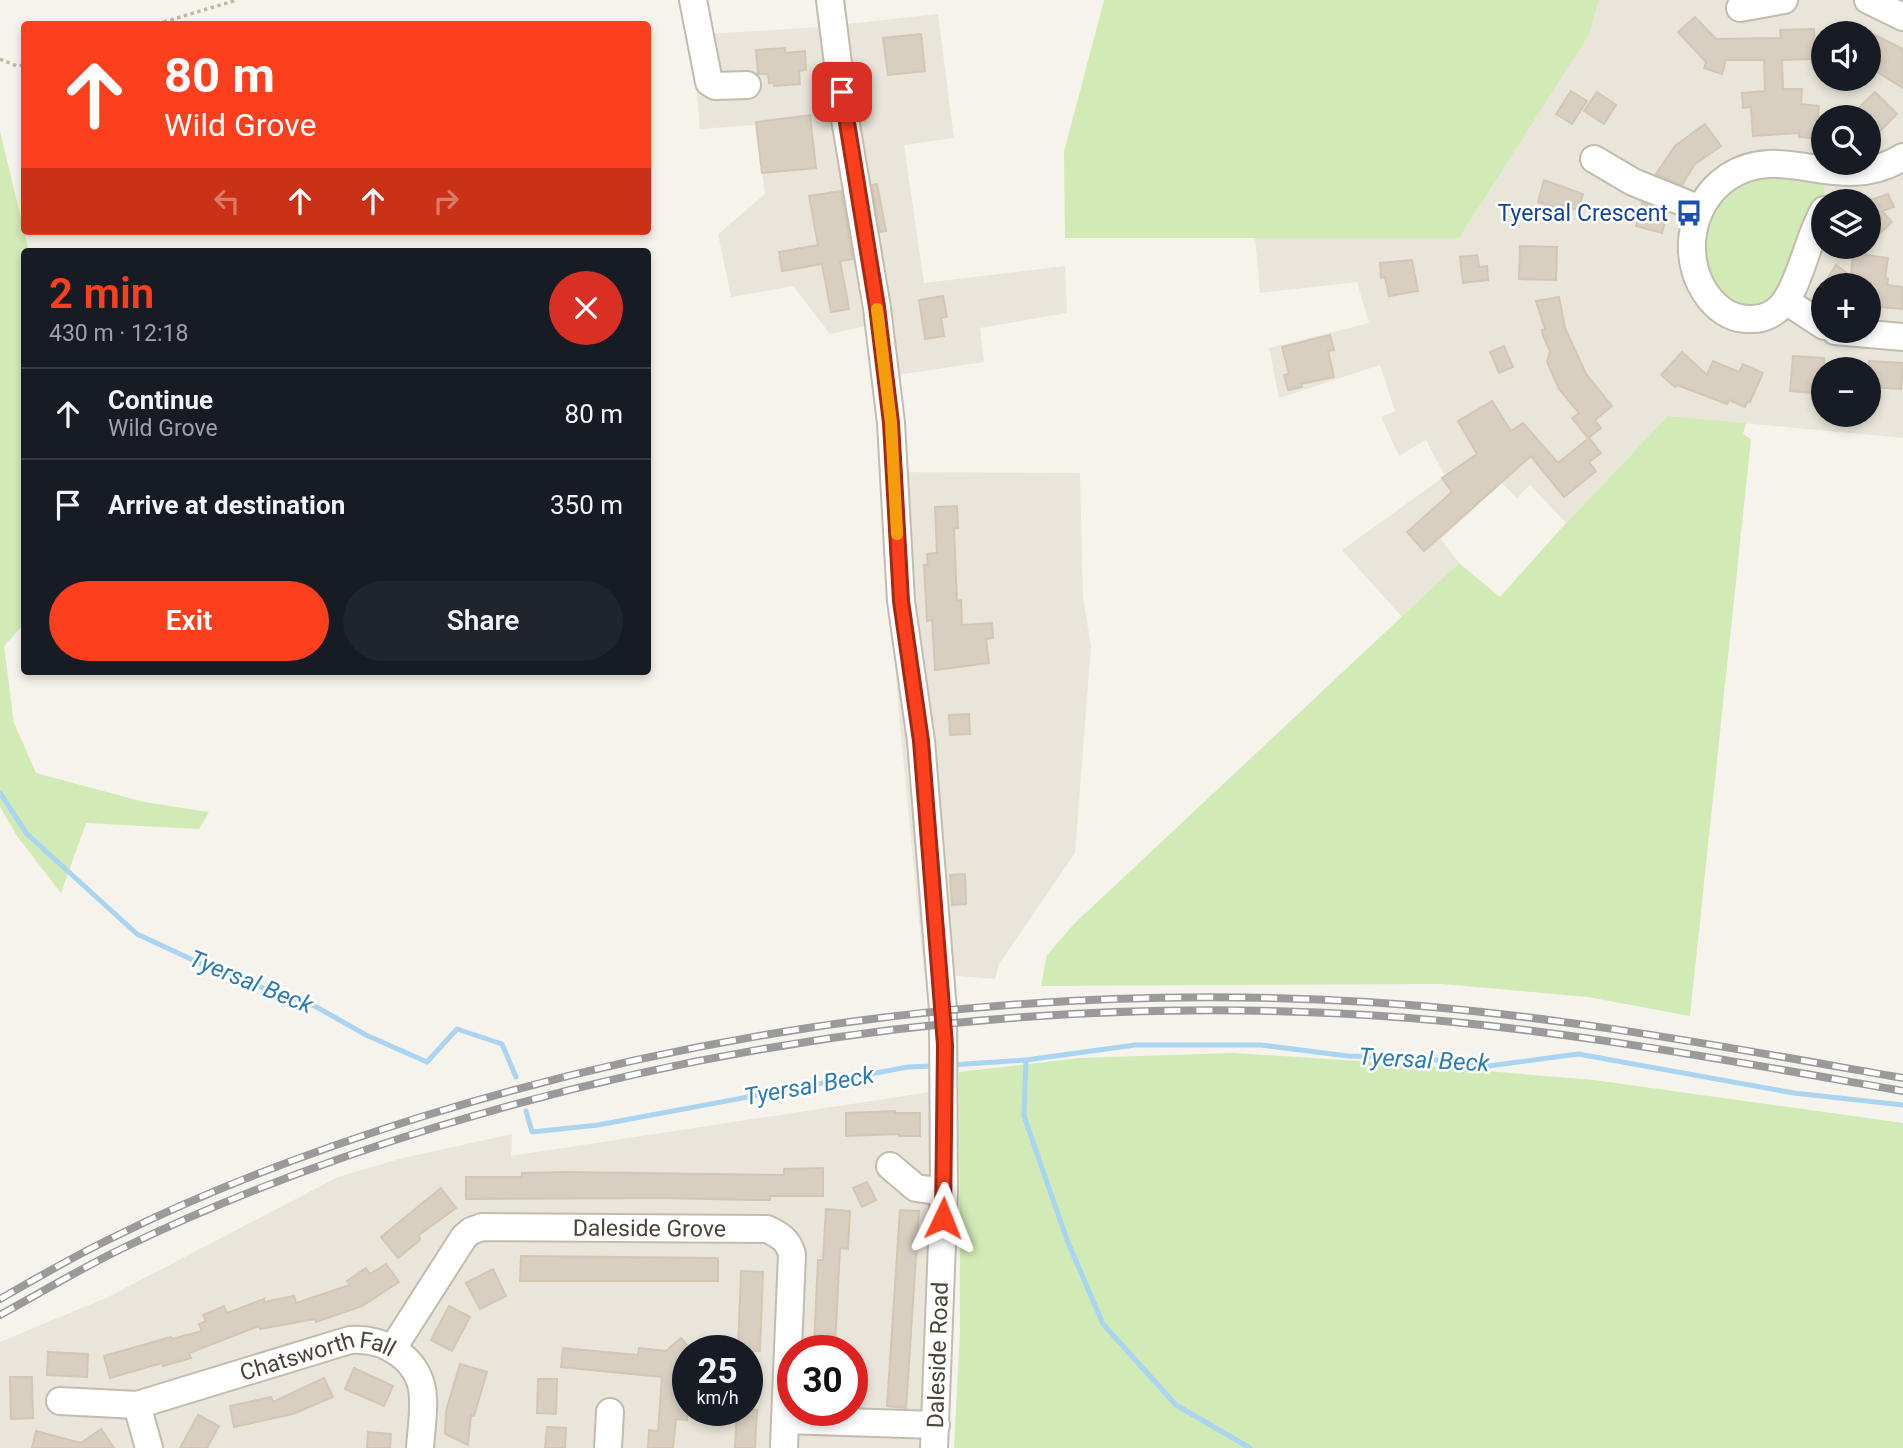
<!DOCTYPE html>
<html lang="en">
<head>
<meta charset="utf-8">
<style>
  :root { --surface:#171b24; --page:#20242c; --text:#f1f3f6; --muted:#9ea1a6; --line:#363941; --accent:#fc3f1d }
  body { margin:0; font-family:Roboto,sans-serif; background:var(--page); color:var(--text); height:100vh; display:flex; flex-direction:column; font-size:26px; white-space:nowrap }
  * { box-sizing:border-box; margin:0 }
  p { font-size:23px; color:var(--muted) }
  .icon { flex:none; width:38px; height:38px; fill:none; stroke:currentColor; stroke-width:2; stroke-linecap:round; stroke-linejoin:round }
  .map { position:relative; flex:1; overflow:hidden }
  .panel { position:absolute; left:21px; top:248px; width:630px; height:427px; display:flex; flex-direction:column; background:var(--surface); border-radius:7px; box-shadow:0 4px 10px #0003 }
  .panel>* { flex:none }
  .guide { position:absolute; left:21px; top:21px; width:630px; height:214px; border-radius:7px; box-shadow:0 4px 10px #0003; background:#fc3f1d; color:#fff; overflow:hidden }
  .buttons { position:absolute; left:1811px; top:21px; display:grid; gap:14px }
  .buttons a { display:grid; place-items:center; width:70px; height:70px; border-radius:50%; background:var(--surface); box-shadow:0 4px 10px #0003; font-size:35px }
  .speed { position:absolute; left:672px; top:1335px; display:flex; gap:14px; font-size:35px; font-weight:700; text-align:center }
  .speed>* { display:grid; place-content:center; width:91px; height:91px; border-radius:50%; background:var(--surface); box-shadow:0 4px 10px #0003; line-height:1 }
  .speed small { font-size:18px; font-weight:400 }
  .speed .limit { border:10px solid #d22; background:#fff; color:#111 }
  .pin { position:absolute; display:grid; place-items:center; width:60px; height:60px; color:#fff; margin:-30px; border-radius:14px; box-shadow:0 4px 10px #0006 }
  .me { position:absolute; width:77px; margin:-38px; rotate:2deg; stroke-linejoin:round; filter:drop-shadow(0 0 5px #0008) }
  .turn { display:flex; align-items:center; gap:24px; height:147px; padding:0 28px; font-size:32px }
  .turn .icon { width:91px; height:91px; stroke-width:2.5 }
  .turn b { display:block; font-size:49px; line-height:60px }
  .lanes { display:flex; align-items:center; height:66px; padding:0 28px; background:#0003; justify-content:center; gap:35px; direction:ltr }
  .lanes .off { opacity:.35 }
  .round { display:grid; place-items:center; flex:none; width:74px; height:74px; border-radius:37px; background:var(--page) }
  .overview { display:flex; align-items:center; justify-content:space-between; height:119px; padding:0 28px }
  h1 { font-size:42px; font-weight:600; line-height:52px; color:var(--accent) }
  .button { display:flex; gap:14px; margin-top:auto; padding:14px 28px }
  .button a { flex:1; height:80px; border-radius:42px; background:var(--accent); color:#fff; font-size:28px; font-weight:600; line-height:80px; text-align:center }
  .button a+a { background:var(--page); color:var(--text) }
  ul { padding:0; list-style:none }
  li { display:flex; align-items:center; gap:21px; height:91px; padding:0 28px; border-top:2px solid var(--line) }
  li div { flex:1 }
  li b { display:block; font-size:26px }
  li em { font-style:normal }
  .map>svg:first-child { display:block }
</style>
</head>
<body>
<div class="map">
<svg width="1903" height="1448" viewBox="0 0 1903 1448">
  <rect width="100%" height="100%" fill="#f6f3ec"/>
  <g fill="#eae5da" fill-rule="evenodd">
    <path d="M 1599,0 L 1903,0 L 1903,438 L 1668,416 L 1566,523 L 1530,485 L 1517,498 L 1502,483 L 1441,539 L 1459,563 L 1402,617 L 1342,550 L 1445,476 L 1426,440 L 1399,456 L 1381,417 L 1395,411 L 1380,365 L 1279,398 L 1269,348 L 1369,323 L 1357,282 L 1260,293 L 1255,237 L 1459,238 L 1589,35 ZM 1824,33 L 1869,33 L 1869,79 L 1824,79 ZM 1824,117 L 1869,117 L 1869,163 L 1824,163 ZM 1824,201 L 1869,201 L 1869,247 L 1824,247 ZM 1824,285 L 1869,285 L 1869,331 L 1824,331 ZM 1824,369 L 1869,369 L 1869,415 L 1824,415 Z"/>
    <polygon points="938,14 954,138 904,145 924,283 1065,266 1067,313 980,328 984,362 871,379 865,326 830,334 793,286 731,297 718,234 765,194 755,125 700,129 692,35 820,27"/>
    <polygon points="882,472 1080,473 1083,597 1091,646 1075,853 999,964 995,979 924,973 898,703"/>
    <path d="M 930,1092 L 944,1192 L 934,1448 L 0,1448 L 0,1342 L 108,1297 L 338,1177 L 399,1159 L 512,1134 L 511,1156 ZM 688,1351 L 747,1351 L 747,1410 L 688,1410 ZM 793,1351 L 852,1351 L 852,1410 L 793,1410 Z"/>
  </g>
  <g fill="#d2eab5">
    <polygon points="1104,0 1599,0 1589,35 1459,238 1065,238 1064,152"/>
    <polygon points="0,131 29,252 24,252 24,624 4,646 14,723 36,773 144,802 209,812 199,829 86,823 61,893 17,836 0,807"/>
    <polygon points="1756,173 1823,182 1825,194 1771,304 1737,309 1723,300 1698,250 1714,201"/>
    <polygon points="1668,416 1746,423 1743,434 1751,439 1690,1016 1588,997 1442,984 1041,986 1047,955 1075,923 1459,563 1500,597 1566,523"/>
    <polygon points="1233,1053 1389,1063 1594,1080 1903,1123 1903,1448 954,1448 960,1331 959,1072 1080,1058"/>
  </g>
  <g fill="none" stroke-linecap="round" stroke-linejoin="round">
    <g stroke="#a9d4f2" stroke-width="5">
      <polyline points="0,793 27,834 137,934 223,974 313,1005 366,1035 427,1062 457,1029 502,1044 516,1077"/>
      <polyline points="1026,1060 1024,1116 1067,1240 1103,1324 1176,1405 1250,1448"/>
      <polyline points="951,1065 1026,1060 1135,1045 1261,1045 1348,1056 1424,1058 1481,1067 1578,1054 1794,1093 1903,1105"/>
      <polyline points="526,1111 532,1132 598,1125 908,1067 934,1066"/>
    </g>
  </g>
  <g fill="#d8cfc1" stroke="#d3c7b4" stroke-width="2">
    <polygon points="1695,17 1716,39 1781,38 1780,30 1814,29 1815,59 1782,60 1783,89 1802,89 1801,104 1819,106 1818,117 1824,118 1824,139 1799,137 1799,133 1753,136 1751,107 1743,108 1742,93 1765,91 1764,60 1726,60 1722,74 1704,68 1706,62 1678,32"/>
    <polygon points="1869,32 1903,49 1903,88 1869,67"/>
    <polygon points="921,34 925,71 888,75 883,38"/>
    <polygon points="785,48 785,53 805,51 806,70 799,71 800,84 774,86 774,83 769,83 768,74 758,74 756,50"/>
    <polygon points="1571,91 1587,101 1572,124 1556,114"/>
    <polygon points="1597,92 1616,105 1604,124 1584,111"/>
    <polygon points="1875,92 1897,114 1869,142 1869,117 1849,117"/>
    <polygon points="810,115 816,168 762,173 756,122"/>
    <polygon points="1705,124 1721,146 1695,164 1682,185 1656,174 1675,146"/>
    <polygon points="1544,180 1583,194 1578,210 1561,205 1560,209 1538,202"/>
    <polygon points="877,184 886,231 880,232 872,185"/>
    <polygon points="841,191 853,259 840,261 849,309 831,312 822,264 782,271 779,252 818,245 809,196"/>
    <polygon points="1888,194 1894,207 1882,211 1892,222 1869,244 1869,198 1871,200"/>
    <polygon points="1642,203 1667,213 1662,233 1636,226"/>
    <polygon points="1520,246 1557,247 1556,280 1519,279"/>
    <polygon points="1853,253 1888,258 1885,278 1888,279 1887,285 1903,287 1902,309 1869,306 1870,285 1823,285 1836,265 1851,276"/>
    <polygon points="1477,255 1479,267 1487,266 1488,280 1463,283 1460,257"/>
    <polygon points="1412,260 1418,291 1389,296 1385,277 1381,278 1380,263"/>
    <polygon points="943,296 947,317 941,318 944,336 925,339 919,300"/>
    <polygon points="1559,297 1565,328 1586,374 1612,406 1595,420 1601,428 1588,438 1572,418 1579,413 1559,389 1547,362 1550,351 1543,336 1542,330 1545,329 1536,301"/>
    <polygon points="1330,335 1334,350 1328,351 1334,377 1301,384 1302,387 1288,390 1284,375 1289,374 1282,347"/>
    <polygon points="1504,346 1513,367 1499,373 1490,352"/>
    <polygon points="1682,352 1707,375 1713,361 1739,372 1743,364 1763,373 1750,402 1748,401 1745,407 1729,400 1727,404 1677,385 1675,387 1661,375"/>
    <polygon points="1793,356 1824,358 1824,394 1790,391"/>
    <polygon points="1869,361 1903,363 1901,389 1869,387"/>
    <polygon points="1492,401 1511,431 1523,423 1558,463 1589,438 1601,453 1589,462 1596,471 1564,497 1531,456 1424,551 1407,532 1452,492 1442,478 1477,454 1458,421"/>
    <polygon points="957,506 958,528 954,528 957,601 961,600 962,625 992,623 993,638 986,639 989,663 935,670 932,620 927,621 924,565 928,565 927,554 937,553 935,507"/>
    <polygon points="969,714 970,734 950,735 949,715"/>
    <polygon points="965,874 966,904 952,905 950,875"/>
    <polygon points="895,1111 895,1113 920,1113 920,1136 899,1136 899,1134 846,1136 846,1113"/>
    <polygon points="823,1168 823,1196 770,1196 770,1200 751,1200 663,1198 466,1199 466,1177 522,1177 522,1173 565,1172 784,1175 784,1169"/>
    <polygon points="867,1182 876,1200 862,1207 853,1188"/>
    <polygon points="441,1188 456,1208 419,1235 420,1240 398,1258 381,1237"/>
    <polygon points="826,1209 850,1211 848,1249 840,1248 835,1347 814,1345 818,1260 823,1260"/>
    <polygon points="900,1210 919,1211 906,1408 887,1406"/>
    <polygon points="521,1256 718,1258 718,1281 520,1281"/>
    <polygon points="386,1264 399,1282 362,1306 316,1322 315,1319 260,1329 259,1326 189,1353 191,1358 163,1366 162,1363 110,1378 104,1356 171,1337 172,1339 202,1331 199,1324 206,1321 203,1315 224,1306 227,1313 264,1299 264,1302 294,1296 296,1303 350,1285 347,1281 366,1268 370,1274"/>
    <polygon points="493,1269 506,1296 480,1309 466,1283"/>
    <polygon points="741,1271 763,1272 760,1351 738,1351"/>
    <polygon points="449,1306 470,1317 452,1351 431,1340"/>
    <polygon points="681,1338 691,1350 688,1351 688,1409 687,1420 676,1419 673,1448 648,1448 649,1430 658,1431 662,1377 561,1367 563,1348 638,1355 639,1348 666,1351"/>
    <polygon points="48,1352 88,1354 87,1377 47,1375"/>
    <polygon points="460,1364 487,1372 474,1416 471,1415 468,1445 445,1434 446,1411"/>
    <polygon points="354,1368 393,1386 384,1406 345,1389"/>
    <polygon points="10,1377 32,1377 33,1418 11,1419"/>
    <polygon points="324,1378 333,1397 293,1414 234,1427 230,1406 271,1397 273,1402"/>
    <polygon points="538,1379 557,1379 556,1414 537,1413"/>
    <polygon points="737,1410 757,1410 755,1448 735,1448"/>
    <polygon points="198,1415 219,1426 207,1448 180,1448"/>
    <polygon points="547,1427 566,1428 565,1448 545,1448"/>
    <polygon points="101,1429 114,1448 32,1448 36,1431 81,1443"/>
    <polygon points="368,1432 391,1434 390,1448 367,1448"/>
  </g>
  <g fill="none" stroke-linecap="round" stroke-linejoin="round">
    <g stroke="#c2bbae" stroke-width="30">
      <g id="minor">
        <polyline points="693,0 709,82 715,86 747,85"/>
        <polyline points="830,0 845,119 877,308 891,423 901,601 921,741 943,1010 944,1192 934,1448"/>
        <polyline points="1868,0 1903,17"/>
        <polyline points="1740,8 1784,0"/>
        <polyline points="1594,159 1633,182 1700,209"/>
        <path d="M 1824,210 C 1809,235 1800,283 1784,303 C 1776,313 1764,319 1752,319 C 1735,320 1721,312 1710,299 C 1680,262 1688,204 1728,177 C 1783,140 1840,197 1903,157"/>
        <polyline points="1786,301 1824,326"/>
        <polyline points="1835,331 1903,337"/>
        <polyline points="890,1166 916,1188 944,1192"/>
        <path id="s1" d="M 393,1348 L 464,1237 L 471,1231 L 482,1227 L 767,1229 C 780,1235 788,1240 792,1254 L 785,1420 L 936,1425"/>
        <polyline points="60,1401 137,1405"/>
        <path id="s2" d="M 149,1448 L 137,1405 L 350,1340 C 385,1337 422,1360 423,1398 C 424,1414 421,1432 420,1448"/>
        <polyline points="608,1448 610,1412"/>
        <polyline points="784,1448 785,1420"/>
      </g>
    </g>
    <g stroke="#c4b79f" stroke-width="3.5" stroke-dasharray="3.5 3.5" stroke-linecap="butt">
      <polyline points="157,24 237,0"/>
      <polyline points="0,59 17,66 24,65"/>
    </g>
    <use href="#minor" stroke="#fff" stroke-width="26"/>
    <g stroke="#9a9a9a" stroke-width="8">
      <g id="rail">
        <path d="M 0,1299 C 37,1278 74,1256 112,1238 C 212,1188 318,1149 424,1116 C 729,1022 1048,983 1367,1002 C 1547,1013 1725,1047 1903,1078"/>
        <path d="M 0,1315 C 40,1293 80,1269 121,1249 C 221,1200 326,1161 433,1128 C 735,1035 1051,996 1367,1015 C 1547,1026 1725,1060 1903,1091"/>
      </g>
    </g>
    <use href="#rail" stroke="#fff" stroke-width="5" stroke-dasharray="16" stroke-linecap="butt"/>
  </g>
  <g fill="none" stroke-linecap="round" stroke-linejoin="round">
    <g stroke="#a42913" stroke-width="18">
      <polyline id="route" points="842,92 877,307 891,423 901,601 921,741 945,1045 943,1218"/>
    </g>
    <use href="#route" stroke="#fc3f1d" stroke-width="12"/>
    <polyline stroke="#f59e0b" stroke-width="12" points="877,309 891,423 897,534"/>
  </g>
  <defs>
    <g id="bus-bare" transform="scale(2.1)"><path d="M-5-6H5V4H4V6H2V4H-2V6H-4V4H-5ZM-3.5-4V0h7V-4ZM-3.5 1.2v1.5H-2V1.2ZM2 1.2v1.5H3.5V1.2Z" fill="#1a4fb4" stroke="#fff" stroke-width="2.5" paint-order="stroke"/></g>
  </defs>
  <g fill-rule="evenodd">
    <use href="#bus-bare" x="1689" y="213"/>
  </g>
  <g text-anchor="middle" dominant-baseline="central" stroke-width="5" stroke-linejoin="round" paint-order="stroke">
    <g font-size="23" fill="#164399" stroke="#fff" text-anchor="end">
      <text x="1668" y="213">Tyersal Crescent</text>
    </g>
    <g font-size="23" fill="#4b4439" stroke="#fff">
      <text stroke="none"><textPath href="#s1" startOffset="320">Daleside Grove</textPath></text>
      <text transform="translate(938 1355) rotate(-88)">Daleside Road</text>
      <text stroke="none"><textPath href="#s2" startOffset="233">Chatsworth Fall</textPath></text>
    </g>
    <g font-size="24" font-style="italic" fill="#2e7ab2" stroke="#fff">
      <text transform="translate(251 982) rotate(22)">Tyersal Beck</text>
      <text transform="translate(1424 1060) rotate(3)">Tyersal Beck</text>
      <text transform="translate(809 1086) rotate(-10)">Tyersal Beck</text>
    </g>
  </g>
</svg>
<div class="buttons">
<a><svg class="icon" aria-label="sound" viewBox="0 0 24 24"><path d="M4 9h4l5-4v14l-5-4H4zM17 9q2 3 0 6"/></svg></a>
<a><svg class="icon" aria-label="search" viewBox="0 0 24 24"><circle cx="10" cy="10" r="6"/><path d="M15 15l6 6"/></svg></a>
<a><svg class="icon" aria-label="layers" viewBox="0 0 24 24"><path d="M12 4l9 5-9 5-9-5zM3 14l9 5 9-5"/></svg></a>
<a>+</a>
<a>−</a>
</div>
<div class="speed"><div>25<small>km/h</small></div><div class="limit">30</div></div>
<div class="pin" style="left:842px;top:92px;background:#d93025"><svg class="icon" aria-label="arrive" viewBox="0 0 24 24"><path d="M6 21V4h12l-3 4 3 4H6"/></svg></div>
<svg class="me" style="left:943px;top:1218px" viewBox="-20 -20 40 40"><path d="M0-17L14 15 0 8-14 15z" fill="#fc3f1d" stroke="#fff" stroke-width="4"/></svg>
<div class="guide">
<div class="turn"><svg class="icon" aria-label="ahead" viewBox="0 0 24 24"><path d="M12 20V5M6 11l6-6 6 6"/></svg><div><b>80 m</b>Wild Grove</div></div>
<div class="lanes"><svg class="icon off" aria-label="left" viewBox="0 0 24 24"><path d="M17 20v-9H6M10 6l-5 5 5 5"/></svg><svg class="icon" aria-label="ahead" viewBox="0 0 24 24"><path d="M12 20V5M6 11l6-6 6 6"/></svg><svg class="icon" aria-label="ahead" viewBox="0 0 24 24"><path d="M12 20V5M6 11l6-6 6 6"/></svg><svg class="icon off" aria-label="right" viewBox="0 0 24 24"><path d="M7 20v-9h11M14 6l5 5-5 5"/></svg></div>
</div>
<section class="panel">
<div class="overview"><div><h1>2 min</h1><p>430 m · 12:18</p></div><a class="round" style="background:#d93025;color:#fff"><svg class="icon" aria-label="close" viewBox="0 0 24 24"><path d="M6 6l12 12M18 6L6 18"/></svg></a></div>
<ul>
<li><svg class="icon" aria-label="ahead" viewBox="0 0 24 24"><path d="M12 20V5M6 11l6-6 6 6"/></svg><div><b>Continue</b><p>Wild Grove</p></div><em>80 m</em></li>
<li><svg class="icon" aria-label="arrive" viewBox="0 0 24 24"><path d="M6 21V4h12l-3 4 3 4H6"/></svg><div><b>Arrive at destination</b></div><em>350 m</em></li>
</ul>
<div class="button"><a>Exit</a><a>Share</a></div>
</section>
</div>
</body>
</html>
